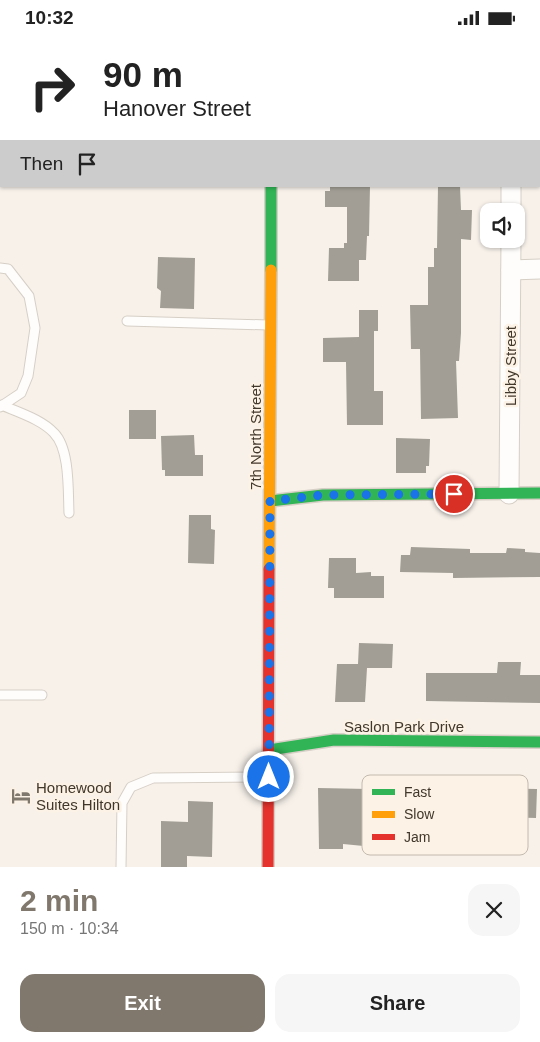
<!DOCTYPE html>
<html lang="en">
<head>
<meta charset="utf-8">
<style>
  :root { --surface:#fff; --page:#f6f6f6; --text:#222; --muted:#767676; --accent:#81786d }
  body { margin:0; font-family:Helvetica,sans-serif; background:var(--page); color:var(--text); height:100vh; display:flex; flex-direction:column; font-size:19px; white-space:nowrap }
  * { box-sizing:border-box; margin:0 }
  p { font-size:16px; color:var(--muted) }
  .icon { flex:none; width:28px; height:28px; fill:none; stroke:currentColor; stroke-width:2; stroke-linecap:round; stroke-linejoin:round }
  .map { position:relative; height:832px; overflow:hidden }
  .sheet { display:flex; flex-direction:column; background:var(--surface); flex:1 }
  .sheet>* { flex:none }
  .top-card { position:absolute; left:0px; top:0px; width:540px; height:152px; box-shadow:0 1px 4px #0004; background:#fff; color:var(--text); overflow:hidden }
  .controls { position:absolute; left:480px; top:168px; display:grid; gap:10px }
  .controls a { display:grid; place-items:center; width:45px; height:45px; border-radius:10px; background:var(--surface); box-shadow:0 1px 4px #0004; font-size:25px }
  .pin { position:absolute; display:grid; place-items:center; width:42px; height:42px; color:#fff; margin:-21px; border:2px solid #fff; border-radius:50%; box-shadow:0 1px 5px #0007 }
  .me { position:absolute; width:55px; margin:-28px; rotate:0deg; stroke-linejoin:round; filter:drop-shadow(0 0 4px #0008) }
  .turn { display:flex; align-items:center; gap:18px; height:105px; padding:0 20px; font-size:22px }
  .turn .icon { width:65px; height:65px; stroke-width:2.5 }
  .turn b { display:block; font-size:35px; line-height:42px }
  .then { display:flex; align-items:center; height:48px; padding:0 20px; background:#0003; gap:10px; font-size:19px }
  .round { display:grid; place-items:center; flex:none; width:52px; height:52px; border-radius:15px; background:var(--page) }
  .overview { display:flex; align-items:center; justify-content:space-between; height:85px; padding:0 20px }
  h1 { font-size:30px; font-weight:700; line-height:38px; color:var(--accent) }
  .action { display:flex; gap:10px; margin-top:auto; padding:10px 20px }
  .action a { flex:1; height:58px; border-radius:15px; background:var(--accent); color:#fff; font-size:20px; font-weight:700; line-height:58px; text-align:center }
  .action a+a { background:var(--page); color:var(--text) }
  .status { display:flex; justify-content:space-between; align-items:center; height:35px; padding:0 25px; background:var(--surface); direction:ltr }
  .status svg { height:14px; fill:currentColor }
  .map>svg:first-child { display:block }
</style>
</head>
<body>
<div class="status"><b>10:32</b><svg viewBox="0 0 49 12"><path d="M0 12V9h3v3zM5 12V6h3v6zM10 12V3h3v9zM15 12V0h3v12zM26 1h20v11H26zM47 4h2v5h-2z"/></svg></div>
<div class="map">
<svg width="540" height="832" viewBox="0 0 540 832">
  <rect width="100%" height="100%" fill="#f7f1ea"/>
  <g fill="#a29e95">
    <polygon points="330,151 370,151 369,201 367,201 366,225 359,225 359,246 328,246 329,213 344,213 344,208 347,208 347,172 325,172 325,156 330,156"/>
    <polygon points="438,151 460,151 461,175 472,175 471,205 461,204 461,298 459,326 456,326 458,383 421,384 420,314 411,314 410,270 428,270 428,232 434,232 434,213 437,213"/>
    <polygon points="158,222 195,223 194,274 160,273 161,256 157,253"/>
    <polygon points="359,275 378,275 378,296 374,296 374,356 383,356 383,390 347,390 346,327 323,327 323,303 359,302"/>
    <rect x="129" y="375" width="27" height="29"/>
    <polygon points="194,400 195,420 203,420 203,441 165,441 165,435 162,435 161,401"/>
    <polygon points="396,403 430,404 429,431 426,431 426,438 396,438"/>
    <polygon points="189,480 211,480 211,494 215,495 214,529 188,528"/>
    <polygon points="411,512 470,514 470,518 506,518 507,513 525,514 525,517 540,518 540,542 453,543 453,538 400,537 401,520 410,520"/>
    <polygon points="329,523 356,523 356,538 371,537 371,541 384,541 384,563 334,563 334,553 328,553"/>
    <polygon points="359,608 393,609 392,633 367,633 365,667 335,667 337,629 358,629"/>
    <polygon points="498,627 521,627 520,640 540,640 540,668 426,666 426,638 497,638"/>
    <polygon points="368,751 537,754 536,783 462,781 462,795 446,794 446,782 376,780 374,812 343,809 343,814 319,814 318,753 368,754"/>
    <polygon points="188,766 213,767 212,822 187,821 187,832 161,832 161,786 188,787"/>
  </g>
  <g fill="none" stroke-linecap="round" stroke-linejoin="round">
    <g stroke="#d6cfc6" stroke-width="11">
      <g id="lane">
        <polyline points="0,233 8,234 29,261 35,293 28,341 21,358 0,372"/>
        <polyline points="127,286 268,290"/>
        <path d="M 2,370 C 19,378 41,384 54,398 C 70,414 68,456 69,478"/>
        <polyline points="0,660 42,660"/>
        <polyline points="121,832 122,768 131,752 153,743 266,742"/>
      </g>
    </g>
    <g stroke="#d6cfc6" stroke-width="21">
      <g id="street">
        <polyline points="512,0 512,1"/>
        <polyline points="539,4 540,4"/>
        <polyline points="511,176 511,151"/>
        <polyline points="511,235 540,234"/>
        <polyline points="509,459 511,204"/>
      </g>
    </g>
    <g stroke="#d6cfc6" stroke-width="14">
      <g id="fast">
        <polyline points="272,0 272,1"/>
        <polyline points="271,235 271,151"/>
        <polyline points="270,466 323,460 540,458"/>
        <polyline points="269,715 334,705 540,707"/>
      </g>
    </g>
    <g stroke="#d6cfc6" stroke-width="14">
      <polyline id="slow" points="269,534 271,235"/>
    </g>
    <g stroke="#d6cfc6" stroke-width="14">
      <polyline id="jam" points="268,832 269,534"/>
    </g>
    <use href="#lane" stroke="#fefdfc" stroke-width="9"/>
    <use href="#street" stroke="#fefdfc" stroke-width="19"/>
    <use href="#fast" stroke="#30b455" stroke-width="11"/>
    <use href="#slow" stroke="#ff9f0a" stroke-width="11"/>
    <use href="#jam" stroke="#e5322d" stroke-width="11"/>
  </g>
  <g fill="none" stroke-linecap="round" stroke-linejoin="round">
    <polyline stroke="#1a73e8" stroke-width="9" stroke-dasharray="0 16.2" points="269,742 270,466 323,460 454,459"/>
  </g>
  <defs>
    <g id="hotel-bare" transform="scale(1.5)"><path d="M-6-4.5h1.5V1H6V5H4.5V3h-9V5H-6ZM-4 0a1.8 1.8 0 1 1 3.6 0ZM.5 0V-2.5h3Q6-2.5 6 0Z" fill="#81786d" stroke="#fcf2e5" stroke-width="2.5" paint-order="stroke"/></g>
  </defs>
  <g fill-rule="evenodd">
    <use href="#hotel-bare" x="21" y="761"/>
  </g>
  <g text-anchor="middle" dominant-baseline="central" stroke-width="5" stroke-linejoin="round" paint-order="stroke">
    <g font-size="15" fill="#41372a" stroke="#fcf2e5">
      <text transform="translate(510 331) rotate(-90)">Libby Street</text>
      <text transform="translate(255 402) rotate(-90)">7th North Street</text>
      <text x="404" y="691">Saslon Park Drive</text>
    </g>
    <g font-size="15" fill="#41372a" stroke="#fcf2e5" text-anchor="start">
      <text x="36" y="752">Homewood<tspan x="36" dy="17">Suites Hilton</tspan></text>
    </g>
  </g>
  <rect x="362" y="740" width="166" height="80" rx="8" fill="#fcf2e5" stroke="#c4baad" stroke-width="1"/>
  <rect x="372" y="754" width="23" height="6" fill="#30b455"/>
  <rect x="372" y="776" width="23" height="7" fill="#ff9f0a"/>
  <rect x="372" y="799" width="23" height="6" fill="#e5322d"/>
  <g font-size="14" fill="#41372a">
    <text x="404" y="762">Fast</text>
    <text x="404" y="784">Slow</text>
    <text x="404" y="807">Jam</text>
  </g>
</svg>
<div class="controls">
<a><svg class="icon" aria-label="sound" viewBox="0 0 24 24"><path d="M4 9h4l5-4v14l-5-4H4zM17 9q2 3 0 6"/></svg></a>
</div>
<div class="pin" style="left:454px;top:459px;background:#d93025"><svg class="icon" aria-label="arrive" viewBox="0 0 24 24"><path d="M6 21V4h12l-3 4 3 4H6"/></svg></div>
<svg class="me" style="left:269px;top:742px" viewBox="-20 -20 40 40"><circle r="17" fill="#1a73e8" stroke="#fff" stroke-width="3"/><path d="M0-11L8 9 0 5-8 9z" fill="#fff"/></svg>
<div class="top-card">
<div class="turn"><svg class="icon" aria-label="right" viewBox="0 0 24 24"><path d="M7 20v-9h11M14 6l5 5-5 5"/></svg><div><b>90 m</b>Hanover Street</div></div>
<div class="then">Then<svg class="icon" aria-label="arrive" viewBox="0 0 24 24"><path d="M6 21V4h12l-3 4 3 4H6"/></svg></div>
</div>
</div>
<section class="sheet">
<div class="overview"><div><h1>2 min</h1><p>150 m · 10:34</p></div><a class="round"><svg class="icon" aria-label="close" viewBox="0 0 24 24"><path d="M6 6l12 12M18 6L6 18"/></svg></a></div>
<div class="action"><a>Exit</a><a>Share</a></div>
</section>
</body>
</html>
